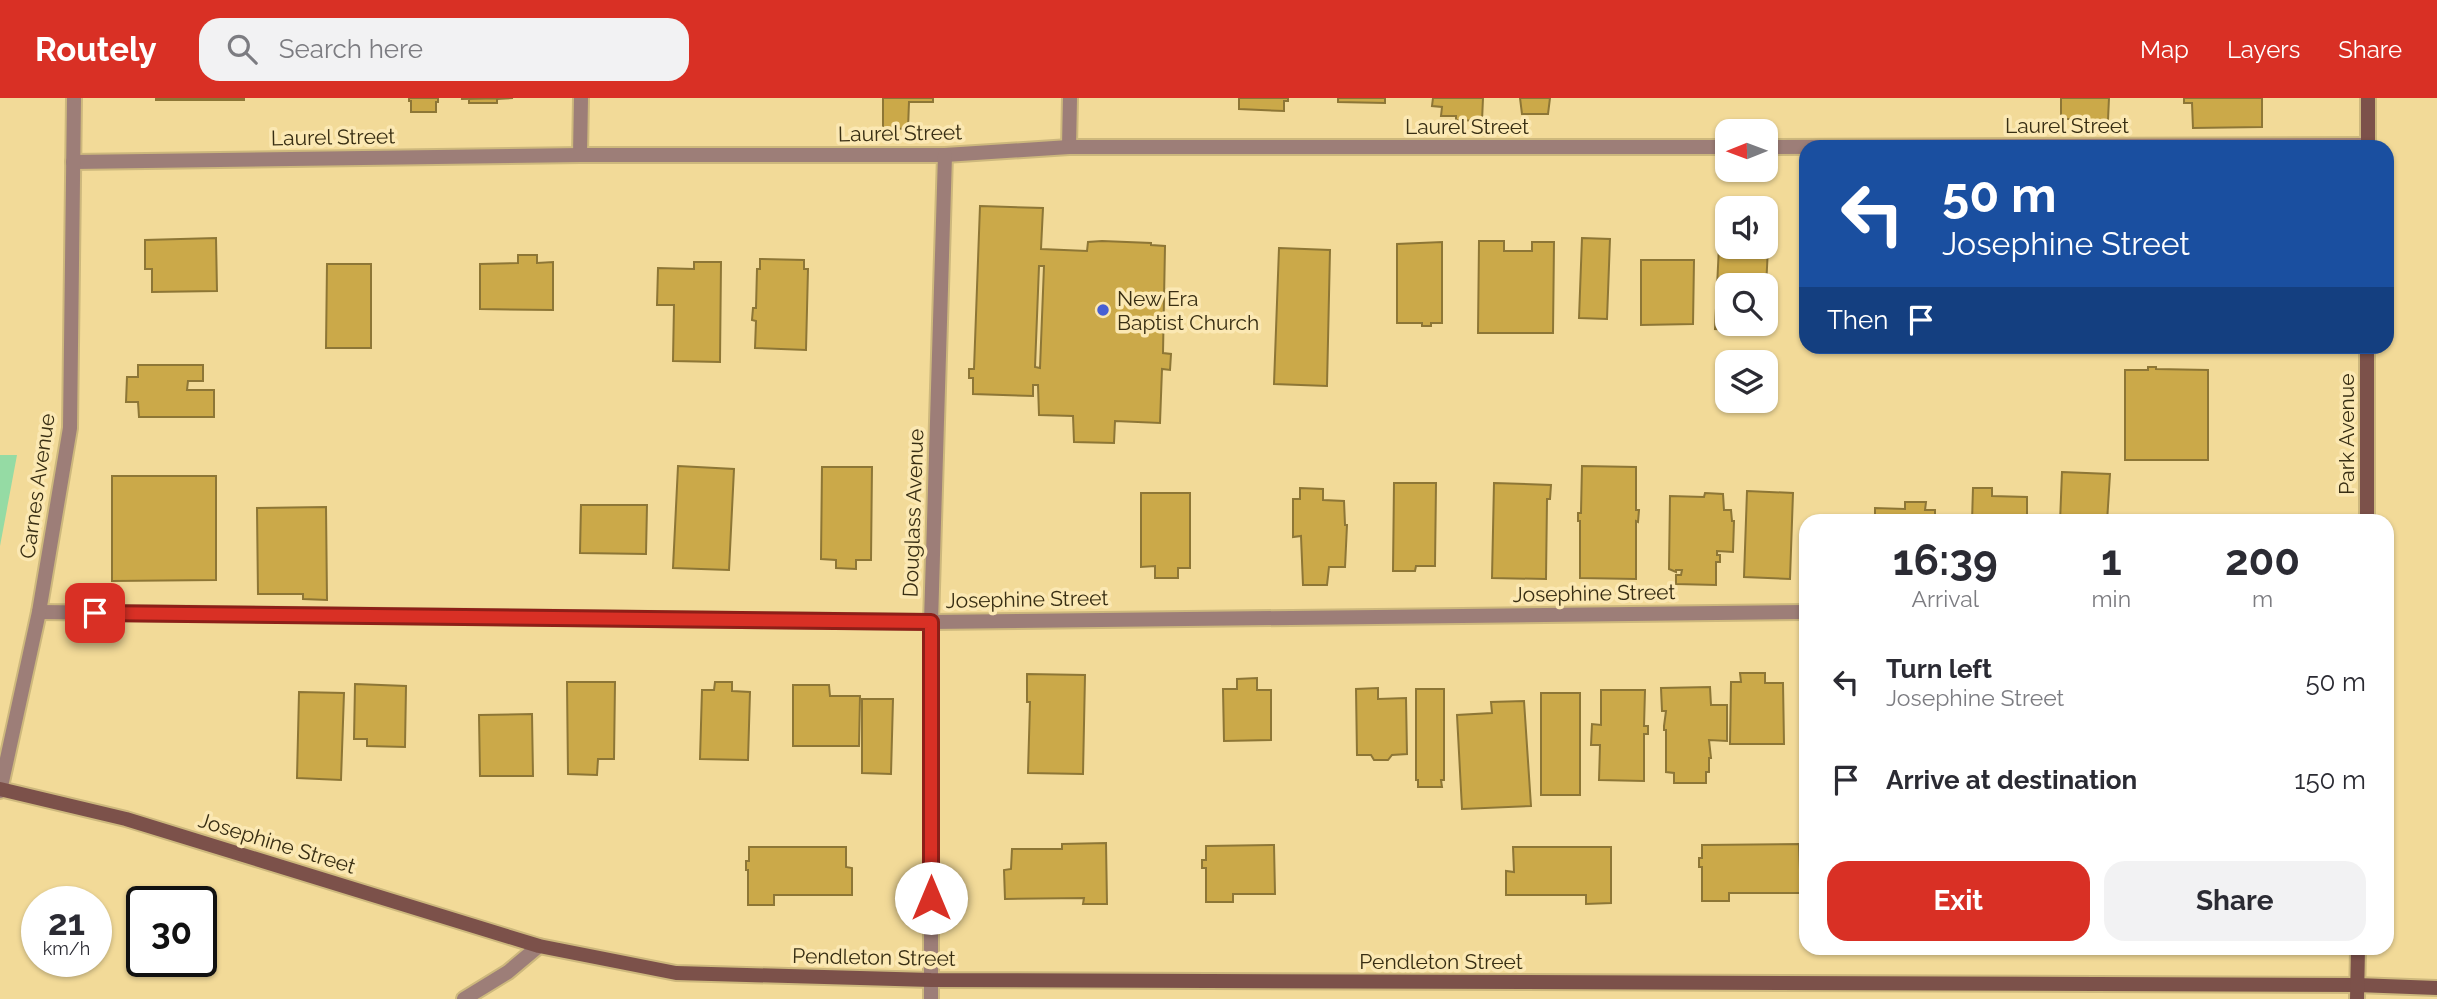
<!DOCTYPE html>
<html lang="en">
<head>
<meta charset="utf-8">
<style>
  :root { --surface:#fff; --page:#f2f2f3; --text:#2b2b33; --muted:#7c7c81; --accent:#d93025 }
  body { margin:0; font-family:Raleway,sans-serif; background:var(--page); color:var(--text); height:100vh; display:flex; flex-direction:column; font-size:26px; white-space:nowrap }
  * { box-sizing:border-box; margin:0 }
  p { font-size:23px; color:var(--muted) }
  .icon { flex:none; width:38px; height:38px; fill:none; stroke:currentColor; stroke-width:2; stroke-linecap:round; stroke-linejoin:round }
  .map { position:relative; flex:1; overflow:hidden }
  .drawer { position:absolute; left:1799px; top:416px; width:595px; height:441px; display:flex; flex-direction:column; background:var(--surface); border-radius:21px; box-shadow:0 2px 5px #0004 }
  .drawer>* { flex:none }
  .guide { position:absolute; left:1799px; top:42px; width:595px; height:214px; border-radius:21px; box-shadow:0 2px 5px #0004; background:#1a4fa0; color:#fff; overflow:hidden }
  .needle { width:46px; rotate:269deg }
  .fabs { position:absolute; left:1715px; top:21px; display:grid; gap:14px }
  .fabs a { display:grid; place-items:center; width:63px; height:63px; border-radius:14px; background:var(--surface); box-shadow:0 2px 5px #0004; font-size:35px }
  .speed { position:absolute; left:21px; top:788px; display:flex; gap:14px; font-size:35px; font-weight:700; text-align:center }
  .speed>* { display:grid; place-content:center; width:91px; height:91px; border-radius:50%; background:var(--surface); box-shadow:0 2px 5px #0004; line-height:1 }
  .speed small { font-size:18px; font-weight:400 }
  .speed .limit { border:4px solid #111; border-radius:10px; background:#fff; color:#111 }
  .pin { position:absolute; display:grid; place-items:center; width:60px; height:60px; color:#fff; margin:-30px; border-radius:14px; box-shadow:0 4px 10px #0006 }
  .me { position:absolute; width:77px; margin:-38px; rotate:0deg; stroke-linejoin:round; filter:drop-shadow(0 0 5px #0008) }
  .turn { display:flex; align-items:center; gap:24px; height:147px; padding:0 28px; font-size:32px }
  .turn .icon { width:91px; height:91px; stroke-width:2.5 }
  .turn b { display:block; font-size:49px; line-height:60px }
  .then { display:flex; align-items:center; height:66px; padding:0 28px; background:#0003; gap:14px; font-size:26px }
  .eta { display:flex; justify-content:space-evenly; align-items:center; height:119px; text-align:center }
  .eta b { font-size:42px; font-weight:700; line-height:49px }
  .primary-button { display:flex; gap:14px; margin-top:auto; padding:14px 28px }
  .primary-button a { flex:1; height:80px; border-radius:21px; background:var(--accent); color:#fff; font-size:28px; font-weight:700; line-height:80px; text-align:center }
  .primary-button a+a { background:var(--page); color:var(--text) }
  ul { padding:0; list-style:none }
  li { display:flex; align-items:center; gap:21px; height:98px; padding:0 28px }
  li div { flex:1 }
  li b { display:block; font-size:26px }
  li em { font-style:normal }
  header { display:flex; align-items:center; gap:42px; box-sizing:border-box; height:98px; padding:0 35px; background:var(--accent); color:#fff }
  header strong { font-size:33px }
  nav { display:flex; gap:38px; margin-inline-start:auto; font-size:24px }
  .search { width:490px; height:63px; background:var(--page); display:flex; align-items:center; gap:18px; box-sizing:border-box; padding:0 24px; border-radius:21px; color:var(--muted); font-size:26px }
  .map>svg:first-child { display:block }
</style>
</head>
<body>
<header>
<strong>Routely</strong>
<div class="search"><svg class="icon" aria-label="search" viewBox="0 0 24 24"><circle cx="10" cy="10" r="6"/><path d="M15 15l6 6"/></svg>Search here</div>
<nav><a>Map</a><a>Layers</a><a>Share</a></nav>
</header>
<div class="map">
<svg width="2437" height="901" viewBox="0 0 2437 901">
  <rect width="100%" height="100%" fill="#f2da98"/>
  <polygon fill="#95dba4" points="0,357 17,357 0,448"/>
  <g fill="#cba949" stroke="#8d7636" stroke-width="2" fill-rule="evenodd">
    <rect x="156" y="0" width="88" height="2"/>
    <polygon points="409,0 438,0 438,4 436,4 436,14 411,14 411,3 409,3"/>
    <polygon points="513,0 497,1 497,5 469,5 469,1 461,1"/>
    <polygon points="883,0 933,0 933,4 909,4 908,31 883,30"/>
    <polygon points="1239,0 1288,0 1288,3 1284,3 1284,13 1239,11"/>
    <polygon points="1338,0 1385,0 1385,5 1338,4"/>
    <polygon points="1433,0 1483,0 1482,23 1456,22 1456,18 1441,18 1442,9 1432,8"/>
    <polygon points="1520,0 1550,0 1548,16 1522,16"/>
    <polygon points="2061,0 2109,0 2108,22 2099,24 2089,23 2089,21 2061,21"/>
    <polygon points="2184,0 2262,0 2262,29 2193,30 2192,5 2184,5"/>
    <path d="M 980,108 L 1043,110 L 1041,151 L 1087,153 L 1088,144 L 1102,143 L 1151,145 L 1151,147 L 1165,148 L 1163,255 L 1171,256 L 1170,272 L 1162,271 L 1160,325 L 1115,323 L 1114,345 L 1074,344 L 1073,318 L 1039,317 L 1038,287 L 1033,287 L 1033,298 L 973,296 L 973,280 L 969,280 L 969,271 L 974,271 ZM 1039,168 L 1044,168 L 1040,270 L 1035,269 Z"/>
    <path d="M 1720,127 L 1727,127 L 1727,149 L 1766,149 L 1766,129 L 1769,129 L 1766,190 L 1769,191 L 1767,234 L 1715,231 ZM 1727,187 L 1766,187 L 1766,226 L 1727,226 Z"/>
    <polygon points="216,140 217,193 152,194 152,171 145,171 145,142"/>
    <polygon points="1582,140 1610,141 1607,221 1579,220"/>
    <polygon points="1479,143 1504,143 1504,153 1532,153 1532,144 1554,144 1553,235 1478,235"/>
    <polygon points="1442,144 1442,225 1431,225 1431,228 1422,228 1422,225 1397,225 1397,146"/>
    <polygon points="1279,150 1330,152 1327,288 1274,286"/>
    <polygon points="518,157 537,157 537,165 553,164 553,212 480,211 480,166 518,165"/>
    <polygon points="760,161 804,162 804,171 808,171 806,252 755,250 756,223 752,222 753,210 756,210 757,171 760,171"/>
    <polygon points="1641,162 1694,162 1693,226 1641,227"/>
    <polygon points="694,164 721,164 720,264 673,263 674,207 657,207 658,170 694,171"/>
    <polygon points="327,166 371,166 371,250 326,250"/>
    <polygon points="138,267 203,267 203,283 188,283 187,292 214,292 214,319 139,319 138,304 126,304 127,279 138,279"/>
    <polygon points="2148,269 2156,269 2156,271 2208,272 2208,362 2125,362 2125,272 2148,272"/>
    <polygon points="678,368 734,371 729,472 673,470"/>
    <polygon points="1582,368 1636,369 1636,412 1639,412 1638,424 1636,423 1636,481 1580,480 1580,423 1578,423 1578,415 1581,415"/>
    <polygon points="822,369 872,369 871,462 856,462 856,471 836,470 836,462 821,461"/>
    <polygon points="2062,374 2110,376 2107,424 2060,424"/>
    <polygon points="112,378 216,378 216,482 112,483"/>
    <polygon points="1394,385 1436,385 1435,468 1416,468 1415,473 1393,473"/>
    <polygon points="1494,385 1551,387 1550,401 1547,401 1546,481 1492,480"/>
    <polygon points="1300,390 1323,391 1323,402 1344,403 1345,427 1347,427 1345,469 1329,469 1327,487 1303,487 1301,438 1293,439 1293,401 1300,401"/>
    <polygon points="1973,390 1992,390 1992,398 2027,399 2027,420 2044,421 2044,424 1972,424"/>
    <polygon points="1747,393 1793,395 1790,481 1744,479"/>
    <polygon points="1141,395 1190,395 1190,470 1178,470 1178,480 1155,480 1155,468 1141,469"/>
    <polygon points="1705,395 1723,396 1724,412 1731,412 1732,423 1734,423 1733,454 1717,453 1717,457 1720,457 1720,464 1716,464 1716,487 1676,486 1676,477 1681,477 1682,472 1676,472 1676,474 1669,471 1670,398 1704,399"/>
    <polygon points="1905,404 1926,404 1925,412 1935,412 1935,424 1875,424 1875,410 1905,411"/>
    <polygon points="581,407 647,407 646,456 580,455"/>
    <polygon points="326,409 327,502 303,501 303,496 258,496 257,410"/>
    <polygon points="1740,575 1765,575 1765,585 1783,585 1784,646 1730,646 1731,584 1741,584"/>
    <polygon points="1027,576 1085,577 1083,676 1028,675 1030,604 1027,604"/>
    <polygon points="1257,580 1257,592 1271,592 1271,642 1224,643 1223,591 1237,591 1237,581"/>
    <polygon points="567,584 615,584 614,661 598,661 597,677 568,676"/>
    <polygon points="715,584 732,584 732,593 750,594 748,662 700,661 702,592 714,592"/>
    <polygon points="355,586 406,588 405,649 367,648 367,641 354,641"/>
    <polygon points="793,587 829,587 830,598 860,598 859,648 793,648"/>
    <polygon points="1710,589 1711,607 1727,607 1727,643 1709,642 1711,660 1709,660 1709,674 1706,674 1706,685 1674,685 1674,675 1666,674 1666,632 1664,632 1664,628 1666,613 1662,613 1661,590"/>
    <polygon points="1378,590 1378,601 1406,600 1407,656 1392,657 1388,662 1374,662 1371,657 1357,657 1356,591"/>
    <polygon points="1416,591 1444,591 1444,682 1441,682 1442,689 1418,689 1418,682 1416,682"/>
    <polygon points="1601,592 1645,592 1644,628 1648,628 1648,636 1644,636 1644,683 1599,682 1600,647 1591,647 1592,626 1601,627"/>
    <polygon points="299,594 344,595 341,682 297,680"/>
    <rect x="1541" y="595" width="39" height="102"/>
    <polygon points="862,601 893,601 891,676 862,675"/>
    <polygon points="1524,603 1531,708 1462,711 1457,617 1492,615 1491,604"/>
    <polygon points="532,616 533,678 480,678 479,617"/>
    <polygon points="1106,745 1107,806 1083,806 1084,800 1005,801 1004,772 1011,771 1012,751 1062,751 1062,746"/>
    <polygon points="1799,746 1800,771 1806,770 1806,795 1729,795 1729,803 1702,803 1702,769 1699,769 1699,760 1702,760 1702,747"/>
    <polygon points="1274,747 1275,796 1233,796 1233,804 1206,804 1206,770 1202,770 1202,762 1206,762 1206,748"/>
    <polygon points="749,749 846,749 846,769 852,770 852,797 774,797 774,807 748,807 748,772 746,772 746,763 749,763"/>
    <polygon points="1513,749 1611,749 1611,805 1586,806 1586,797 1506,797 1506,773 1514,774"/>
  </g>
  <g fill="none" stroke-linecap="round" stroke-linejoin="round">
    <g stroke="#cdb87d" stroke-width="18">
      <g id="street">
        <polyline points="1069,49 1070,0"/>
        <polyline points="1766,49 2368,47"/>
        <polyline points="580,57 581,0"/>
        <polyline points="73,64 580,57 945,57 1069,49 1727,49"/>
        <polyline points="39,514 931,524 1806,514"/>
        <polyline points="0,693 39,514 70,330 74,0"/>
        <polyline points="464,901 508,874 539,848"/>
        <polyline points="931,901 931,524 945,57"/>
      </g>
    </g>
    <g stroke="#cdb87d" stroke-width="18">
      <g id="secondary">
        <polyline points="2368,49 2368,0"/>
        <polyline points="2367,424 2367,248"/>
        <polyline points="0,691 126,721 539,848 676,875 931,882 2357,887 2437,890"/>
        <polyline points="2357,901 2358,850"/>
      </g>
    </g>
    <use href="#street" stroke="#9d7e78" stroke-width="14"/>
    <use href="#secondary" stroke="#7c514a" stroke-width="14"/>
  </g>
  <g fill="none" stroke-linecap="round" stroke-linejoin="round">
    <g stroke="#8d1f18" stroke-width="18">
      <polyline id="route" points="95,515 931,524 931,800"/>
    </g>
    <use href="#route" stroke="#d93025" stroke-width="12"/>
  </g>
  <circle fill="#4760d4" stroke="#fbe8b3" stroke-width="2.5" cx="1103" cy="212" r="7"/>
  <g text-anchor="middle" dominant-baseline="central" stroke-width="7" stroke-linejoin="round" paint-order="stroke">
    <g font-size="21" fill="#382e13" stroke="#fbe8b3">
      <text x="2067" y="27">Laurel Street</text>
      <text x="1467" y="28">Laurel Street</text>
      <text transform="translate(900 35) rotate(-1)">Laurel Street</text>
      <text transform="translate(333 39) rotate(-1)">Laurel Street</text>
      <text transform="translate(2346 336) rotate(-90)">Park Avenue</text>
      <text transform="translate(37 388) rotate(-82)">Carnes Avenue</text>
      <text transform="translate(913 415) rotate(-88)">Douglass Avenue</text>
      <text transform="translate(1594 495) rotate(-1)">Josephine Street</text>
      <text transform="translate(1027 501) rotate(-1)">Josephine Street</text>
      <text transform="translate(277 745) rotate(17)">Josephine Street</text>
      <text transform="translate(874 859) rotate(1)">Pendleton Street</text>
      <text x="1441" y="863">Pendleton Street</text>
    </g>
    <g font-size="21" fill="#382e13" stroke="#fbe8b3" text-anchor="start">
      <text x="1117" y="200">New Era<tspan x="1117" dy="24">Baptist Church</tspan></text>
    </g>
  </g>
</svg>
<div class="fabs">
<a><svg class="needle" viewBox="-14 -14 28 28"><path d="M0-13l5 13h-10z" fill="#e53935"/><path d="M0 13l5-13h-10z" fill="#7c7c81"/></svg></a>
<a><svg class="icon" aria-label="sound" viewBox="0 0 24 24"><path d="M4 9h4l5-4v14l-5-4H4zM17 9q2 3 0 6"/></svg></a>
<a><svg class="icon" aria-label="search" viewBox="0 0 24 24"><circle cx="10" cy="10" r="6"/><path d="M15 15l6 6"/></svg></a>
<a><svg class="icon" aria-label="layers" viewBox="0 0 24 24"><path d="M12 4l9 5-9 5-9-5zM3 14l9 5 9-5"/></svg></a>
</div>
<div class="speed"><div>21<small>km/h</small></div><div class="limit">30</div></div>
<div class="pin" style="left:95px;top:515px;background:#d93025"><svg class="icon" aria-label="arrive" viewBox="0 0 24 24"><path d="M6 21V4h12l-3 4 3 4H6"/></svg></div>
<svg class="me" style="left:931px;top:800px" viewBox="-20 -20 40 40"><circle r="19" fill="#fff"/><path d="M0-13L10 11 0 6-10 11z" fill="#d93025"/></svg>
<div class="guide">
<div class="turn"><svg class="icon" aria-label="left" viewBox="0 0 24 24"><path d="M17 20v-9H6M10 6l-5 5 5 5"/></svg><div><b>50 m</b>Josephine Street</div></div>
<div class="then">Then<svg class="icon" aria-label="arrive" viewBox="0 0 24 24"><path d="M6 21V4h12l-3 4 3 4H6"/></svg></div>
</div>
<section class="drawer">
<div class="eta">
<div><b>16:39</b><p>Arrival</p></div>
<div><b>1</b><p>min</p></div>
<div><b>200</b><p>m</p></div>
</div>
<ul>
<li><svg class="icon" aria-label="left" viewBox="0 0 24 24"><path d="M17 20v-9H6M10 6l-5 5 5 5"/></svg><div><b>Turn left</b><p>Josephine Street</p></div><em>50 m</em></li>
<li><svg class="icon" aria-label="arrive" viewBox="0 0 24 24"><path d="M6 21V4h12l-3 4 3 4H6"/></svg><div><b>Arrive at destination</b></div><em>150 m</em></li>
</ul>
<div class="primary-button"><a>Exit</a><a>Share</a></div>
</section>
</div>
</body>
</html>
